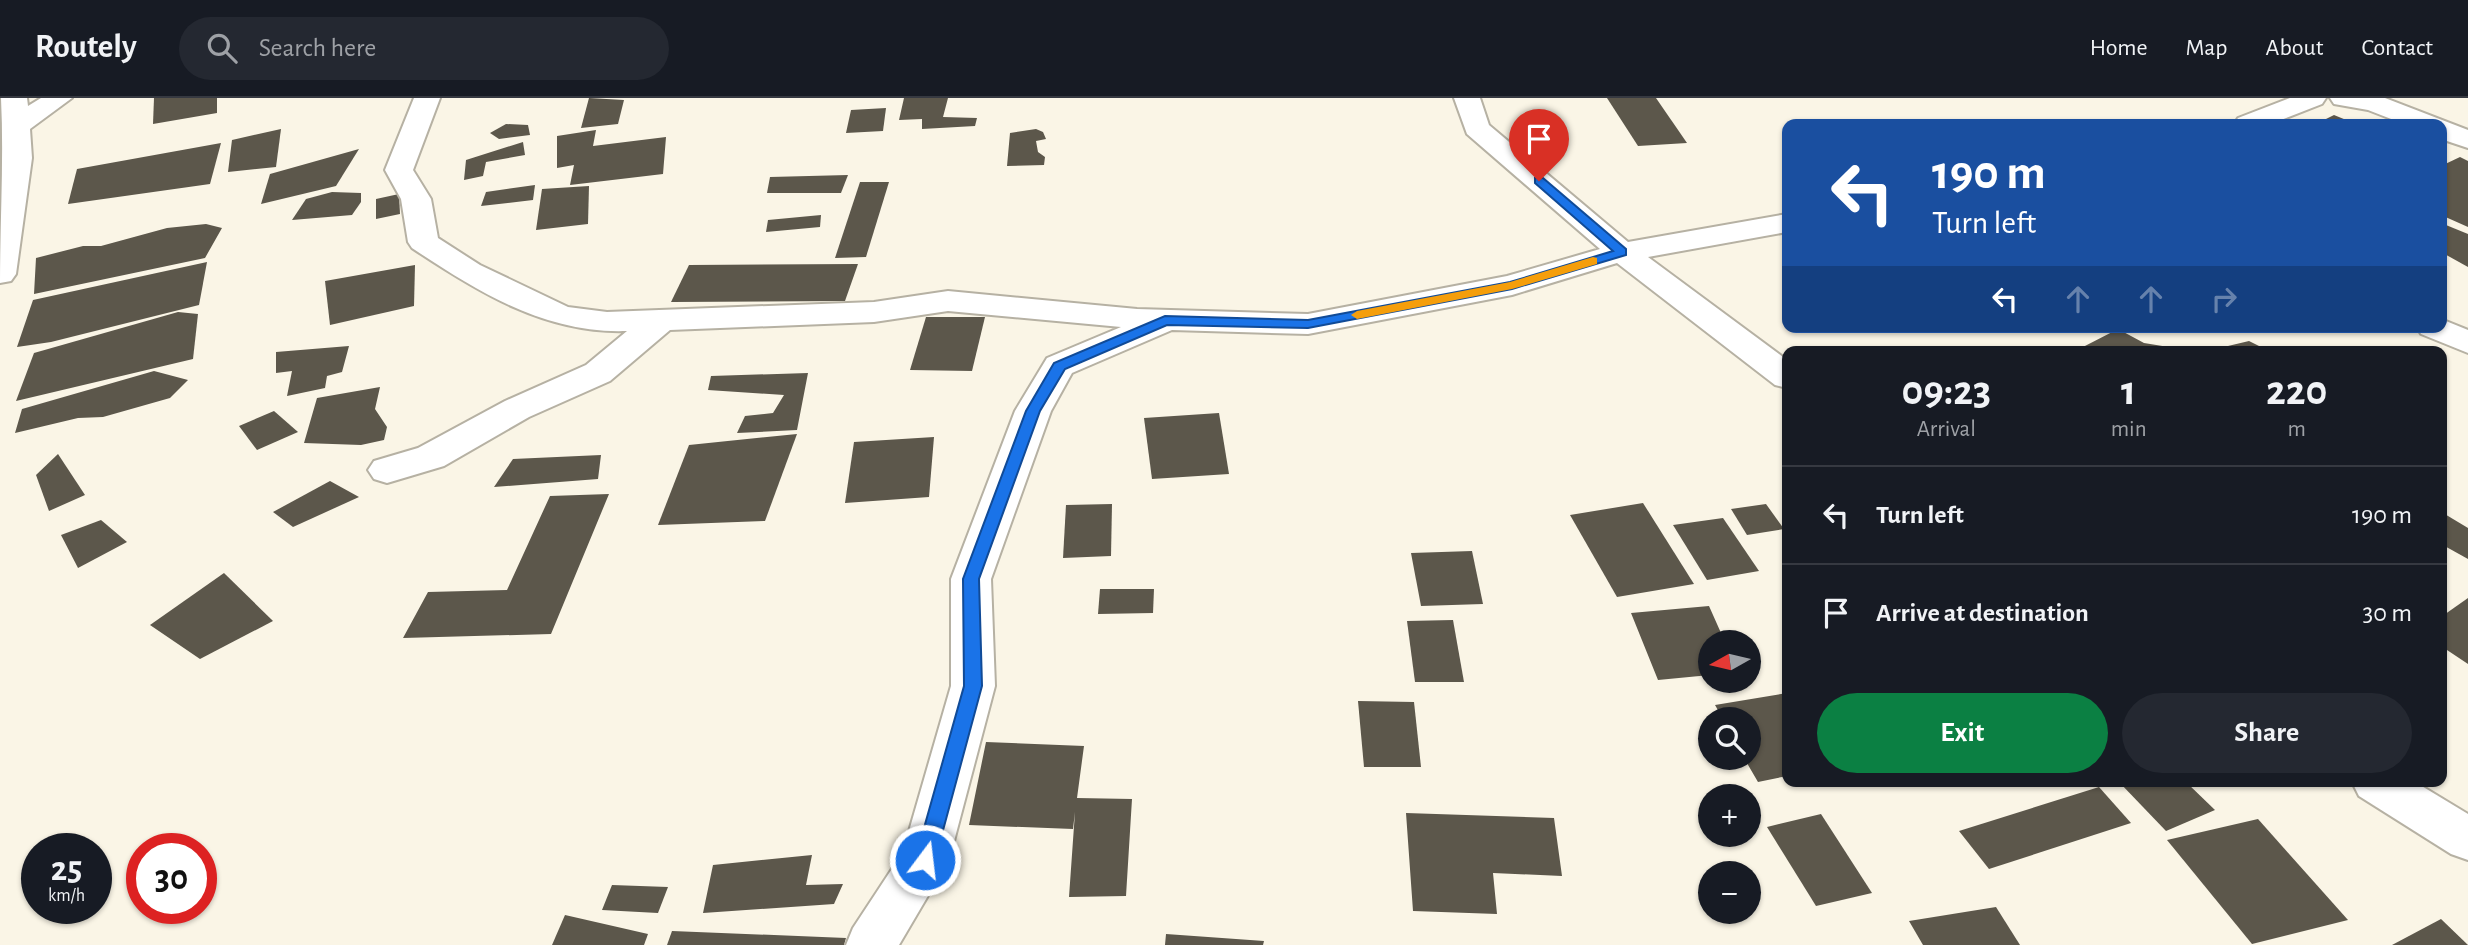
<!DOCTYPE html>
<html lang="en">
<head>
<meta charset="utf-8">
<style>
  :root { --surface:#171b24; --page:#242831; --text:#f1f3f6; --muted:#9ea1a6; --line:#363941; --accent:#0b8043 }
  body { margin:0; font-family:"Alegreya Sans",sans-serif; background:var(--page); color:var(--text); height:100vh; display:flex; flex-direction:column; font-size:26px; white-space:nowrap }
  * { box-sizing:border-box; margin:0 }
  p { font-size:23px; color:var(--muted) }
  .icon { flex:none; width:38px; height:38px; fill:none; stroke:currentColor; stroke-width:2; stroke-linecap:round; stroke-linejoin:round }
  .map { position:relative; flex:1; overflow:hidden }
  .details { position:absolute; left:1782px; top:248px; width:665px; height:441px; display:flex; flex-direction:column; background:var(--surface); border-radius:14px; box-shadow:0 2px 5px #0004 }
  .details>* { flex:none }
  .banner { position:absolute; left:1782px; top:21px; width:665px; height:214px; border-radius:14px; box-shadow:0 2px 5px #0004; background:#1a4fa0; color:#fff; overflow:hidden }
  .needle { width:46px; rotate:262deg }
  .tools { position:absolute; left:1698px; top:532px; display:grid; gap:14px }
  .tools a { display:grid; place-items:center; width:63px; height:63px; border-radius:50%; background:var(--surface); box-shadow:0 2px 5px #0004; font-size:35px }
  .speed { position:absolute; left:21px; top:735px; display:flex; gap:14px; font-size:35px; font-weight:700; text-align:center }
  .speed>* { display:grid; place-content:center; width:91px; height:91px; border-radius:50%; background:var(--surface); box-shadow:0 2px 5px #0004; line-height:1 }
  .speed small { font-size:18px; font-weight:400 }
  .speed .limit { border:10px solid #d22; background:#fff; color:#111 }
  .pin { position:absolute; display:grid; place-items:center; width:60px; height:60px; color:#fff; margin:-72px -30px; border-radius:50% 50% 50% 0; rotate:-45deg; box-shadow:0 0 7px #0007 }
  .pin .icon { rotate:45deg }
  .me { position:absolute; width:77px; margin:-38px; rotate:15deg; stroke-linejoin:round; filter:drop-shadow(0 0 5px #0008) }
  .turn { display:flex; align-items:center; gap:24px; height:147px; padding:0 35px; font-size:32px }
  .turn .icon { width:91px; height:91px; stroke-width:2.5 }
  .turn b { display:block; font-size:49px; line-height:60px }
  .lanes { display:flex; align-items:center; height:66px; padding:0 35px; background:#0003; justify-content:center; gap:35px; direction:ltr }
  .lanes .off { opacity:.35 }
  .eta { display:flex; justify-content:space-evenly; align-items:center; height:119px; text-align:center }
  .eta b { font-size:42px; font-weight:700; line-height:49px }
  .action { display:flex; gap:14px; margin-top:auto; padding:14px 35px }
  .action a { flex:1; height:80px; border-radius:42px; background:var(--accent); color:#fff; font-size:28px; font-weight:700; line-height:80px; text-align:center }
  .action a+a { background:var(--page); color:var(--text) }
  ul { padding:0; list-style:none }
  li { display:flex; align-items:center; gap:21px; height:98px; padding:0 35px; border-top:2px solid var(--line) }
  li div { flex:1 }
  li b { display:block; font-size:26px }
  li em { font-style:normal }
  header { display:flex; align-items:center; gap:42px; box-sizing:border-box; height:98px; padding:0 35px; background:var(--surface); border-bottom:2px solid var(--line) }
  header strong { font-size:33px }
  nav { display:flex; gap:38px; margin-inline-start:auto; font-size:24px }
  .search { width:490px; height:63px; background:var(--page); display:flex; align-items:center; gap:18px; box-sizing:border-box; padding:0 24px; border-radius:38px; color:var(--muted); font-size:26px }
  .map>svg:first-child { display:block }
</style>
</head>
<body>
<header>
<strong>Routely</strong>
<div class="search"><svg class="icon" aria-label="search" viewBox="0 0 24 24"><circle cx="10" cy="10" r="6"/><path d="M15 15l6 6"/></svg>Search here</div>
<nav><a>Home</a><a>Map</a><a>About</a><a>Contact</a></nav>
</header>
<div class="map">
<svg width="2468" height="847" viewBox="0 0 2468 847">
  <rect width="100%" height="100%" fill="#faf5e6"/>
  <g fill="#5c574b">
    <polygon points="154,0 217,0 217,15 153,26"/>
    <polygon points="589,0 624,2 618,26 581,30"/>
    <polygon points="904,0 948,0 943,19 977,20 975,28 922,31 922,21 899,22"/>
    <polygon points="1607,0 1656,0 1687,45 1638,48"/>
    <polygon points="886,10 883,33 846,35 851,12"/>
    <polygon points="2334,17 2356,26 2316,26"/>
    <polygon points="506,26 528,27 530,37 499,41 490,35"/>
    <polygon points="281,31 276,69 228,74 232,42"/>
    <polygon points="1036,31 1043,34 1046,41 1036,43 1038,54 1045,59 1044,67 1007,68 1010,35"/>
    <polygon points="596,32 593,48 666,39 663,76 570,87 574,67 557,70 557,38"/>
    <polygon points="523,44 525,57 486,64 483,78 464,82 466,62"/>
    <polygon points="221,45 210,86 68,106 77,71"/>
    <polygon points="359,51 336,88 261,106 270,76"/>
    <polygon points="2460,59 2468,63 2468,129 2441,117 2441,68"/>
    <polygon points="848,77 841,95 767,95 770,79"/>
    <polygon points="860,84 889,84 866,159 835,160"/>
    <polygon points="535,87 533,102 481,108 486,94"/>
    <polygon points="589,88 588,126 536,132 542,91"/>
    <polygon points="332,94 361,95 361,104 352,117 292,122 306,101"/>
    <polygon points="399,96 400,116 376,121 376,101"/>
    <polygon points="821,117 820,129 766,134 768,122"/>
    <polygon points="2441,125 2468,136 2468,169 2441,154"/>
    <polygon points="206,126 222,130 205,160 34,196 36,160 83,148 101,148 167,130"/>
    <polygon points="207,164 199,207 51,244 17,249 33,202"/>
    <polygon points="858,166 845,203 671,204 689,167"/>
    <polygon points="415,167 414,208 330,227 325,183"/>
    <polygon points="178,214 198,216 193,261 16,303 34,255"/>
    <polygon points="926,219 985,219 972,273 910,272"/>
    <polygon points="2118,231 2144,245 2199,254 2091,254 2083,249"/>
    <polygon points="2249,243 2271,254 2207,254 2207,253"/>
    <polygon points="349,248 342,274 327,278 325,290 287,298 292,273 276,275 276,254"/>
    <polygon points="154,273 188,282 170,300 103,319 78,320 15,335 22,311"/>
    <polygon points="808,275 797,332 737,335 745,318 773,315 784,297 708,292 711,278"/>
    <polygon points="380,289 375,311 387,329 384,342 361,347 304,345 317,300"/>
    <polygon points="274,313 298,334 257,352 239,328"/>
    <polygon points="1219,315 1229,376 1152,381 1144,320"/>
    <polygon points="797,336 765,423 658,427 689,347"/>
    <polygon points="934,339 929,399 845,405 854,344"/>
    <polygon points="58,356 85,397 49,413 36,377"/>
    <polygon points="601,357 598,381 494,389 513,361"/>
    <polygon points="330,383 359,399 293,429 273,414"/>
    <polygon points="609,396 551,536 403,540 428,494 507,492 550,398"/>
    <polygon points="1643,405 1694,486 1617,499 1570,417"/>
    <polygon points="1112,406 1111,458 1063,460 1066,407"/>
    <polygon points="1766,406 1784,431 1747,437 1731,411"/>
    <polygon points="2443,415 2468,430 2468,461 2441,446"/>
    <polygon points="1723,420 1759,473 1707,482 1673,427"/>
    <polygon points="101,422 127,444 78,470 61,437"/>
    <polygon points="1472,453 1483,506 1421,508 1411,455"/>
    <polygon points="224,475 273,523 200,561 150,527"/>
    <polygon points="1100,491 1154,491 1153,515 1098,516"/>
    <polygon points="2468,500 2468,566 2441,548 2441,519"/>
    <polygon points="1709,508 1725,544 1710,544 1710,577 1658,582 1631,515"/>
    <polygon points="1453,522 1464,584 1415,584 1407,523"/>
    <polygon points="1787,595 1787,678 1758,684 1744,660 1748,660 1748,621 1723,621 1715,607"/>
    <polygon points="1358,603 1414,604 1421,669 1364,669"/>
    <polygon points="986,644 1084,648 1077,700 1132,701 1126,798 1069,799 1075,714 1073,731 969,727"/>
    <polygon points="2119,684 2186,684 2215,712 2166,733"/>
    <polygon points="2099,689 2131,725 1989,771 1959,733"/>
    <polygon points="1406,715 1554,720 1562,778 1493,775 1497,816 1413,813"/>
    <polygon points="1821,716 1872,795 1816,808 1767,729"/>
    <polygon points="2258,721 2348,822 2252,846 2167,742"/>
    <polygon points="812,757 806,787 843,786 834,806 703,815 713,767"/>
    <polygon points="612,787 668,789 658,815 602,812"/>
    <polygon points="1996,809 2020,847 1923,847 1909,823"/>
    <polygon points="565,817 648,836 644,847 552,847"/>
    <polygon points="2441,821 2468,847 2392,847"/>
    <polygon points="672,833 846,840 844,847 667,847"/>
    <polygon points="1166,836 1264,843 1263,847 1165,847"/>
  </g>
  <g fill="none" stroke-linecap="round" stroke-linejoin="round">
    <g stroke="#b6b1a3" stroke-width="4">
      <g id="street">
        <path d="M 1,0 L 27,0 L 28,8 L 41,0 L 72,0 L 30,31 L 32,60 L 16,176 L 11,183 L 0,185 C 0,123 4,61 1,0 Z"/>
        <path d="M 414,0 L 440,0 L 413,72 L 431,101 L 438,140 L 480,167 L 568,209 L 607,214 L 874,204 L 948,193 L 1137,211 L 1308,216 L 1507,178 L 1600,151 L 1467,36 L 1454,0 L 1480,0 L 1489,27 L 1628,144 L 1787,116 L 1787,134 L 1648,159 L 1787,262 L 1787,290 L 1775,287 L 1617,165 L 1512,197 L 1308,236 L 1172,232 L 1072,275 L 1051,313 L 991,481 L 995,588 L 949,762 L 899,847 L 846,847 L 853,830 L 903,754 L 951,588 L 951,481 L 1015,313 L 1047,260 L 1121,229 L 948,213 L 874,224 L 670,232 L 610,283 L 529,319 L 444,368 L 387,385 L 374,381 L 368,372 L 374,363 L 418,350 L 505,303 L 586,267 L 627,233 C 546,236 478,194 412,150 L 408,144 L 401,101 L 385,72 Z"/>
        <polygon points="2290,0 2326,0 2322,6 2271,26 2234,26 2238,20"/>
        <polygon points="2330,0 2385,0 2468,32 2468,50 2441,41 2441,26 2404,26 2368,12 2334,6"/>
        <polygon points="2441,221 2468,232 2468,255 2421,236 2417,229 2441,229"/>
        <polygon points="2352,684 2415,684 2468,716 2468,762 2451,756 2359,698"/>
      </g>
    </g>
    <use href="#street" fill="#fff" fill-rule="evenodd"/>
  </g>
  <polygon fill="#1a73e8" stroke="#114b97" stroke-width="2" points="1535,80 1543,80 1626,151 1626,157 1512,191 1308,230 1167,227 1065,271 1040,313 979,481 982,588 935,762 932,768 925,771 918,768 915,762 964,588 963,481 1026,313 1054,265 1165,218 1308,222 1510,184 1613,153 1535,85"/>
  <polygon fill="#f59e0b" points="1593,159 1597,160 1597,166 1512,191 1357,221 1351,217 1357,213 1510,184"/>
</svg>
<div class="tools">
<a><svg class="needle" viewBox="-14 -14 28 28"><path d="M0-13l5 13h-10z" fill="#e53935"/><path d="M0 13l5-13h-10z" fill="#9ea1a6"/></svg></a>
<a><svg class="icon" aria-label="search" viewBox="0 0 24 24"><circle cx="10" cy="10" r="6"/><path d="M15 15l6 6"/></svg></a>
<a>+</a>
<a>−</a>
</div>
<div class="speed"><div>25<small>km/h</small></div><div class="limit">30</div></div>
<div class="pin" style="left:1539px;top:83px;background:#d93025"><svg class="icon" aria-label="arrive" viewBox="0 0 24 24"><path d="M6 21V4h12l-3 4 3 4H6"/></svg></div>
<svg class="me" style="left:925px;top:762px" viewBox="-20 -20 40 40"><circle r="17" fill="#1a73e8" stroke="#fff" stroke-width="3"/><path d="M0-11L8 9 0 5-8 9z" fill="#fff"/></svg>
<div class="banner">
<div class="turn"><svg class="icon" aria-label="left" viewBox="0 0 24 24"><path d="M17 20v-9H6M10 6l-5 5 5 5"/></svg><div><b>190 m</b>Turn left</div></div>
<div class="lanes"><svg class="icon" aria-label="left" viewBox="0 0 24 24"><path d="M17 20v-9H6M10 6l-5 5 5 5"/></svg><svg class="icon off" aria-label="ahead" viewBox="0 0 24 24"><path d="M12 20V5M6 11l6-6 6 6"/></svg><svg class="icon off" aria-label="ahead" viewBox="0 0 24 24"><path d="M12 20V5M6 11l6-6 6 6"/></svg><svg class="icon off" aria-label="right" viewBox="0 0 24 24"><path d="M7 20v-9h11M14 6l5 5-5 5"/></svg></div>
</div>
<section class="details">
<div class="eta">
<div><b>09:23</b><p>Arrival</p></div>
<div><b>1</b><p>min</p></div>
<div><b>220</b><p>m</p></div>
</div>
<ul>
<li><svg class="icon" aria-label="left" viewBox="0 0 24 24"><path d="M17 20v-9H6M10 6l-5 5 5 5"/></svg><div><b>Turn left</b></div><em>190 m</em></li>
<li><svg class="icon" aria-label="arrive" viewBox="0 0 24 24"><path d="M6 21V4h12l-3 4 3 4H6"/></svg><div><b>Arrive at destination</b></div><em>30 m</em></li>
</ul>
<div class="action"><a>Exit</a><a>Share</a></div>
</section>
</div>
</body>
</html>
